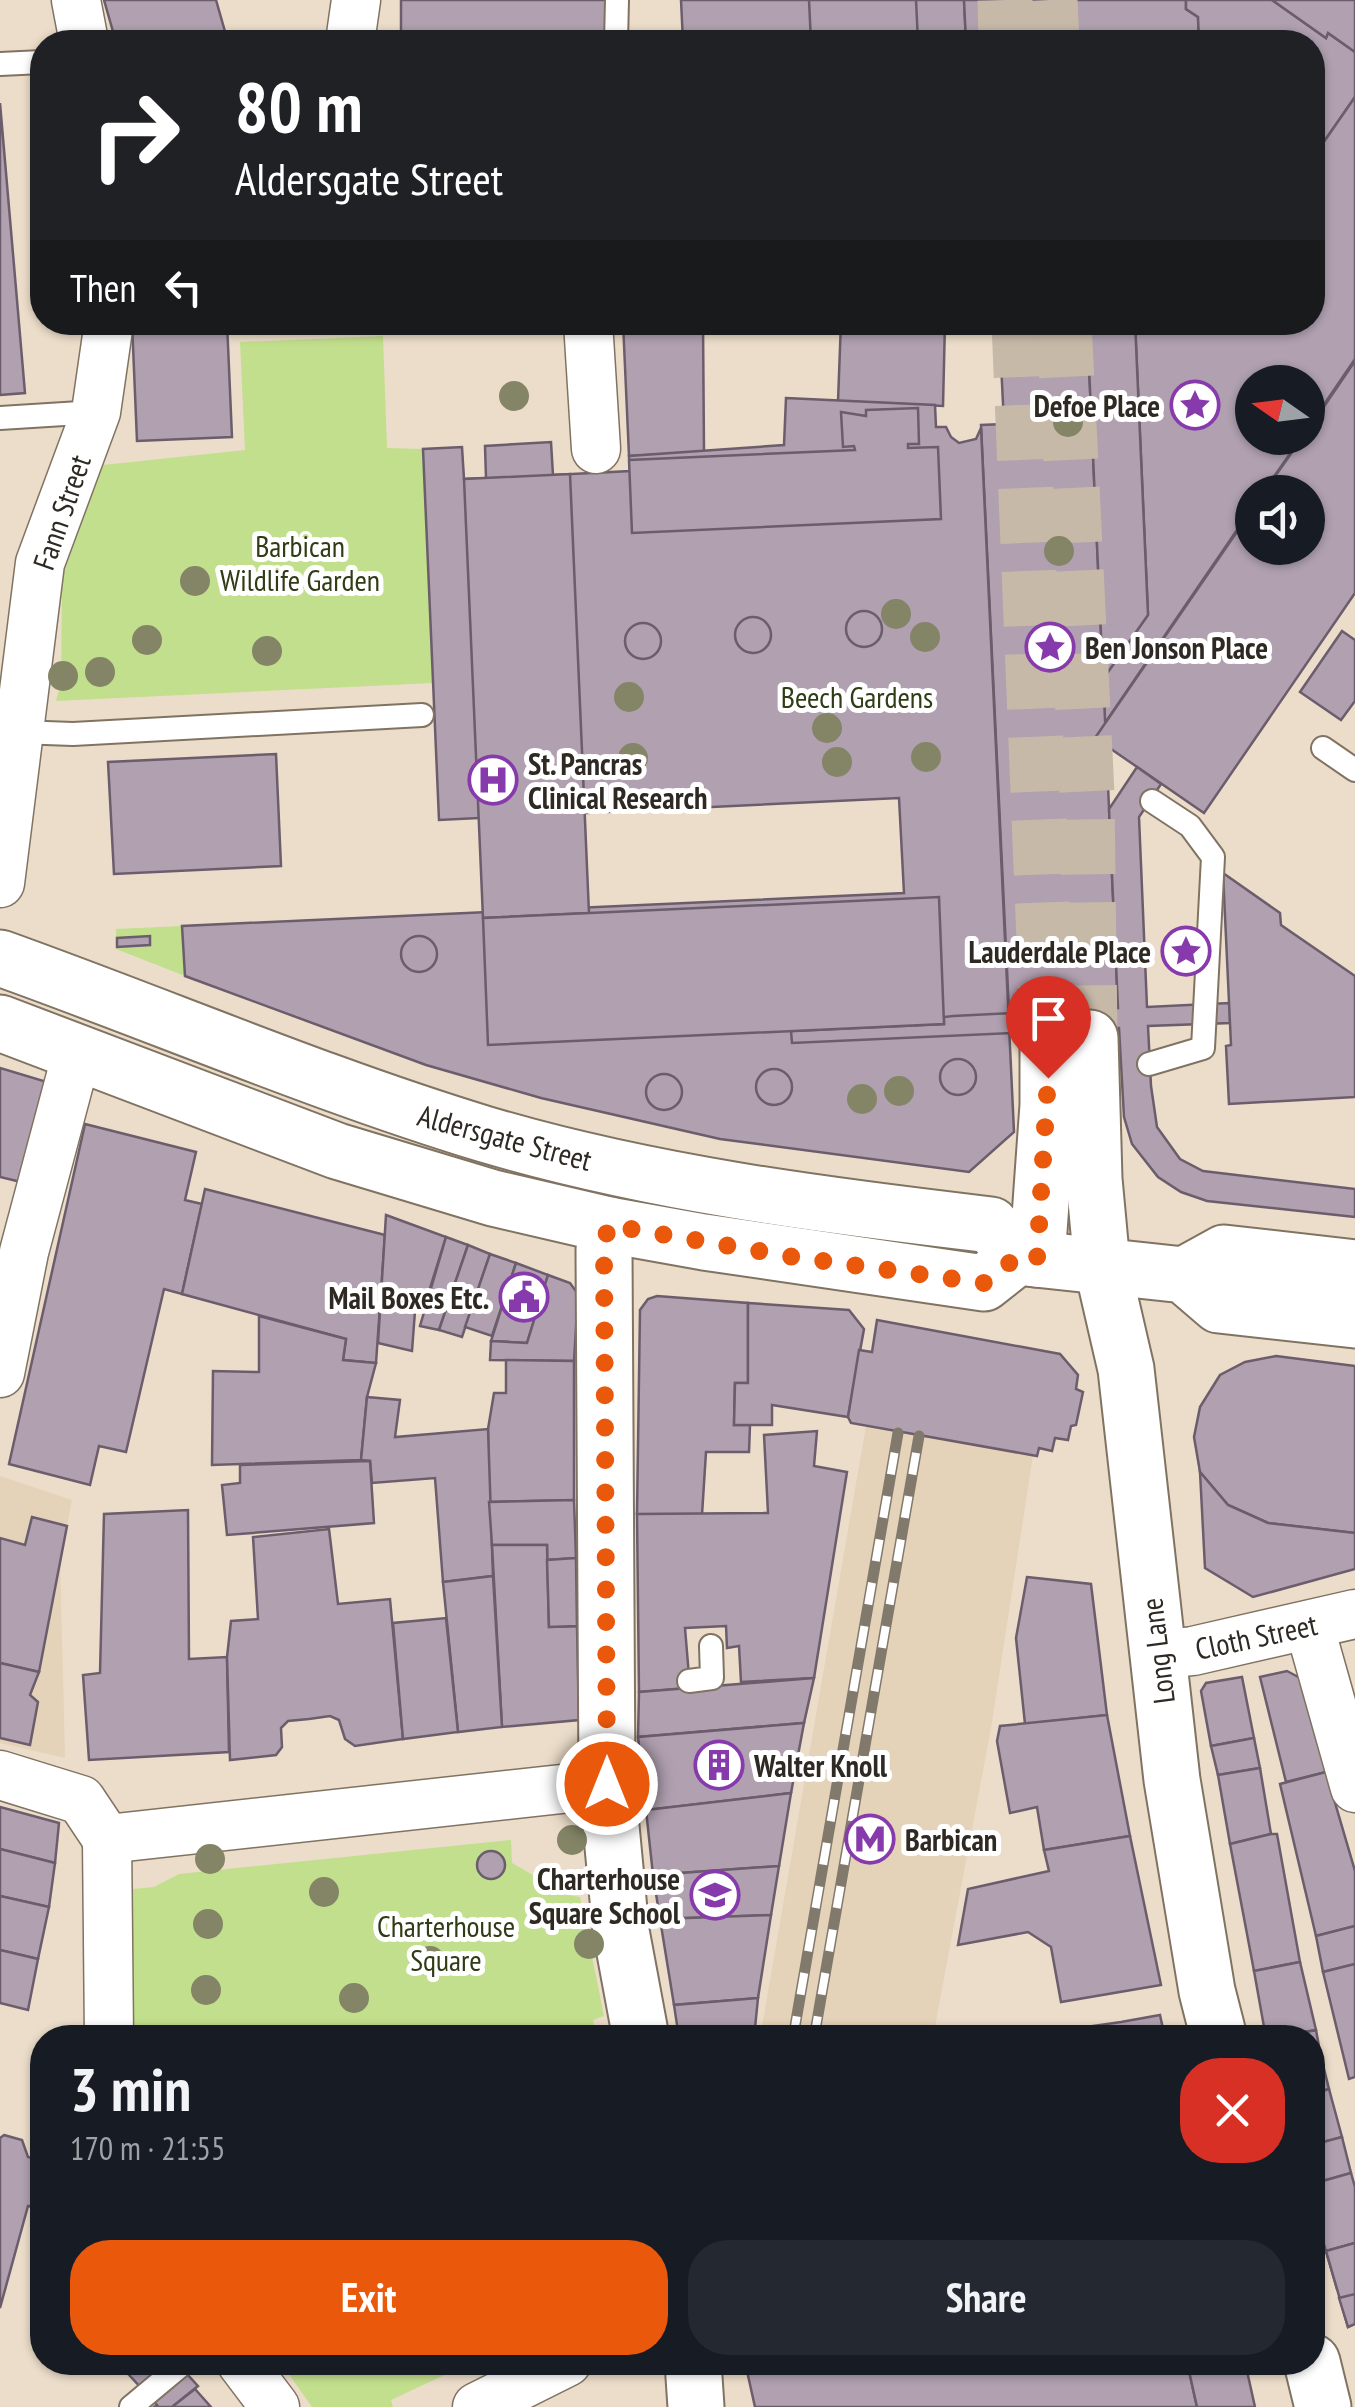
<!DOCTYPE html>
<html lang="en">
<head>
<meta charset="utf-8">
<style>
  :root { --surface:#171b24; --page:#242831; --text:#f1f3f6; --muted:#9ea1a6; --accent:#ea580c }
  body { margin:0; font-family:"PT Sans Narrow",sans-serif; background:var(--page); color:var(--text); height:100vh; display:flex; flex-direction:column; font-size:38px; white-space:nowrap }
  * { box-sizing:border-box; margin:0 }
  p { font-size:32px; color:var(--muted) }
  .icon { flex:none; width:55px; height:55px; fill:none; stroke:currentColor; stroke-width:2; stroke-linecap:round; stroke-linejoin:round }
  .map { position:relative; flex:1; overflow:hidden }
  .drawer { position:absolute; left:30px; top:2025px; width:1295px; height:350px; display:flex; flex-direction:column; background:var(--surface); border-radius:40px; box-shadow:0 2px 8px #0004 }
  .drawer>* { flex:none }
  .guide { position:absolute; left:30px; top:30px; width:1295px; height:305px; border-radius:40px; box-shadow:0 2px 8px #0004; background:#202124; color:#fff; overflow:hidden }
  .needle { width:65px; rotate:284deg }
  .buttons { position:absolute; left:1235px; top:365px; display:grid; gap:20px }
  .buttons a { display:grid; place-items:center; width:90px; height:90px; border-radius:50%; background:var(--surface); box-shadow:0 2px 8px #0004; font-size:50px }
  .pin { position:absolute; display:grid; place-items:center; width:85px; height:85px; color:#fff; margin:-102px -42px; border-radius:50% 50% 50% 0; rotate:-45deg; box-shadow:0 0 10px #0007 }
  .pin .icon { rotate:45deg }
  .me { position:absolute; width:110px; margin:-55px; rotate:0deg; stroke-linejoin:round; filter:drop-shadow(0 0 8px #0008) }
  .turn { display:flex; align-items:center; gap:35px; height:210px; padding:0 40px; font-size:45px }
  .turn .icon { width:130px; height:130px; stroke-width:2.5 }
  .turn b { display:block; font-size:70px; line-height:85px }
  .then { display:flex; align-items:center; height:95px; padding:0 40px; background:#0003; gap:20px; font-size:38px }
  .round { display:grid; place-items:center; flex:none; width:105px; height:105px; border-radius:40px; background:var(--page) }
  .summary { display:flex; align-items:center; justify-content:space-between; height:170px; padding:0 40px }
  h1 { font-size:60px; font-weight:600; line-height:75px }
  .button { display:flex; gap:20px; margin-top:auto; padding:20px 40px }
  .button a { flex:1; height:115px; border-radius:40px; background:var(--accent); color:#fff; font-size:40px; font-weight:600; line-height:115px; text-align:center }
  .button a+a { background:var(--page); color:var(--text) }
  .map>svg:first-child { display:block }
</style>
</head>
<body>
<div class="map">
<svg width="1355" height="2407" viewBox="0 0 1355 2407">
  <rect width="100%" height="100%" fill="#ecddca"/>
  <g fill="#e4d2b9">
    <polygon points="866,1426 1033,1455 991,1728 933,2037 760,2038"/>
    <polygon points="0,1476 72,1500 60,1561 65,1758 0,1743"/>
  </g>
  <g fill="#c2df8d">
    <polygon points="383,336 387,448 423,449 433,683 56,701 61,683 62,577 103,465 245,450 240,342"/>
    <polygon points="182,926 185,976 116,949 116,929"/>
    <polygon points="511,1840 512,1863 568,1895 580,1897 604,2016 593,2020 597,2038 132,2038 133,1889 154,1887 179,1874"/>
    <polygon points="281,2363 470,2363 391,2400 393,2407 312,2407"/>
  </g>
  <g fill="#b0a0b0" stroke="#6b5d6c" stroke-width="2.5">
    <polygon points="104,0 216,0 228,42 116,42"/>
    <polygon points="401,0 606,0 607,42 401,42"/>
    <polygon points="681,0 964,0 966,42 683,42"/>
    <polygon points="809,0 916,0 918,42 811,42"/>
    <polygon points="964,0 1073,0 1075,42 966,42"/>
    <polygon points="1073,0 1186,0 1186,9 1198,17 1199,42 1075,42"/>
    <polygon points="1186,0 1272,0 1326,38 1328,33 1355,52 1355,97 1312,159 1312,42 1199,42 1198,17 1186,9"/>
    <polygon points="1272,0 1355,0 1355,52 1328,33 1326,38"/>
    <polygon points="1355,97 1355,359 1308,428 1308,382 1252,382 1252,438 1301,438 1263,492 1252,492 1252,508 1105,723 1103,679 1148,615 1135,322 1312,322 1312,159"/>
    <polygon points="0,103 25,393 0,395"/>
    <polygon points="132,322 227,322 232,437 137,441"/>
    <polygon points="623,322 703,322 704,452 629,456"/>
    <polygon points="841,322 945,322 943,406 838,401"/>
    <polygon points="999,322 1087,322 1119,1028 1010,1033 981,425 1004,424"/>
    <polygon points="1087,322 1135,322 1148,615 1103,679"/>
    <polygon points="1355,361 1355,593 1204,813 1095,738 1252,510 1252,548 1308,548 1308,492 1264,492 1302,438 1308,438 1308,430"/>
    <polygon points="786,398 935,405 936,427 946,427 951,437 959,443 976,439 981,428 1014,1132 969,1172 720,1139 541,1098 426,1065 185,976 182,926 904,893 899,798 439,820 423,449 462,447 464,479 486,478 485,446 551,442 553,475 630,471 629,456 784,445"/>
    <polygon points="918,408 919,444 908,444 908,448 938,447 941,519 632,533 629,460 855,450 854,446 843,447 841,412 866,416 866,410"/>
    <polygon points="570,474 589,913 483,918 464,479"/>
    <circle cx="864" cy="629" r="18"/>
    <circle cx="753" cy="635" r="18"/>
    <circle cx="643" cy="641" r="18"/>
    <polygon points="1342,631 1355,640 1355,701 1341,720 1300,692"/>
    <polygon points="276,754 281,866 114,874 108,762"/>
    <polygon points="1137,767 1161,784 1139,817 1147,1007 1229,1003 1230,1013 1230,1023 1148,1026 1151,1086 1157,1127 1180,1159 1203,1171 1355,1189 1355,1217 1207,1201 1181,1192 1158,1177 1132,1144 1124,1117 1119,1028 792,1043 791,1031 944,1024 944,1017 953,1016 1118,1008 1109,809"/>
    <polygon points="1223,873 1280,913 1281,925 1355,976 1355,1097 1229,1104 1226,1046 1231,1045"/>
    <polygon points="939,897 944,1024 488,1045 483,918"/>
    <polygon points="150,936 150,945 117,947 117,938"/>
    <circle cx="419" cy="954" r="18"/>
    <circle cx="958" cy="1077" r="18"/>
    <polygon points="0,1068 47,1082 21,1182 0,1177"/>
    <circle cx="774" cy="1087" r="18"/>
    <circle cx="664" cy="1092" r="18"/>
    <polygon points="85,1124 196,1152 185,1200 202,1204 182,1294 164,1289 126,1452 99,1446 90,1485 9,1464"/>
    <polygon points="205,1189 385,1235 376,1363 343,1360 346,1339 182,1294"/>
    <polygon points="386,1215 446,1237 426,1301 416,1298 412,1351 378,1343"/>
    <polygon points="446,1237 468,1245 439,1330 420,1326"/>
    <polygon points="468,1245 490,1254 462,1337 439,1330"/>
    <polygon points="490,1254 516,1263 492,1336 465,1327"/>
    <polygon points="516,1263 548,1275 527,1343 491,1341"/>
    <polygon points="548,1275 570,1283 578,1294 574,1361 490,1360 491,1341 527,1343"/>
    <polygon points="657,1296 748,1303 748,1383 735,1383 734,1425 750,1425 749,1452 706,1452 702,1515 637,1514 640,1310 648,1299"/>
    <polygon points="748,1303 849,1310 864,1329 848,1417 772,1405 772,1425 734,1425 735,1383 748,1383"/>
    <polygon points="259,1316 346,1339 343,1360 376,1363 367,1397 361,1460 212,1465 213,1371 259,1372"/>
    <polygon points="877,1320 1060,1354 1078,1375 1076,1389 1083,1392 1076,1425 1071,1426 1068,1440 1055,1438 1052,1451 1039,1448 1037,1456 851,1423 848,1417 859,1350 872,1352"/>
    <polygon points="1276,1356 1355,1366 1355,1533 1268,1523 1228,1505 1200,1472 1194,1437 1200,1407 1220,1375 1245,1362"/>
    <polygon points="506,1360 574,1361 574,1500 489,1502 488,1429 494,1393 506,1393"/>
    <polygon points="367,1397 400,1400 395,1437 488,1429 493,1576 443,1582 435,1478 372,1483 370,1461 361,1460"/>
    <polygon points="817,1431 814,1466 847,1472 814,1678 741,1682 739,1646 727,1648 726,1626 685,1628 690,1688 639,1692 637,1514 768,1513 764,1435"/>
    <polygon points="370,1461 374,1523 227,1535 222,1485 240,1483 240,1465"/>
    <polygon points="1200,1472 1228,1505 1268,1523 1355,1533 1355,1569 1253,1597 1205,1568"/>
    <polygon points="574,1500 576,1558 547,1560 547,1545 492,1545 489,1502"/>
    <polygon points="188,1510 189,1659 227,1657 229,1752 89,1760 83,1675 100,1673 104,1514"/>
    <polygon points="32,1517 67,1526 39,1672 0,1663 0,1538 25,1545"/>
    <polygon points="329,1529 338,1604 390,1599 403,1739 355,1746 345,1739 339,1720 330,1716 309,1719 288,1721 281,1728 282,1747 276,1755 230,1760 227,1657 231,1621 258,1619 253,1537"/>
    <polygon points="492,1545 547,1545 549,1627 577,1626 579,1720 502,1727"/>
    <polygon points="576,1558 577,1626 549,1627 547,1560"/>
    <polygon points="493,1576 502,1727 458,1732 443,1582"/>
    <polygon points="1027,1577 1091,1584 1107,1715 1025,1724 1016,1638"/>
    <polygon points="446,1618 458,1732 403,1739 393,1623"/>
    <polygon points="0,1663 39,1672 30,1695 38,1702 30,1745 0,1738"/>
    <polygon points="1287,1671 1302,1679 1326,1772 1286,1782 1260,1677"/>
    <polygon points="1242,1677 1254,1738 1211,1746 1201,1691 1206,1683"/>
    <polygon points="814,1678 804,1723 638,1737 639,1692"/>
    <polygon points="1107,1715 1130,1836 1044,1850 1037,1807 1010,1813 997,1741 1000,1726"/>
    <polygon points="804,1723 791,1793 646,1810 638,1737"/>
    <polygon points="1254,1738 1260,1768 1218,1775 1211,1746"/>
    <polygon points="1260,1768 1271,1834 1230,1844 1218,1775"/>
    <polygon points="1326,1772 1355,1871 1355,1926 1316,1936 1280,1784"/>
    <polygon points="791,1793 779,1866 653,1875 646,1810"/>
    <polygon points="0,1807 59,1823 55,1863 0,1849"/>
    <polygon points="1271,1834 1277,1834 1300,1962 1254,1971 1230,1844"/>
    <polygon points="1130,1836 1161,1985 1061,2002 1051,1947 1028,1932 958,1945 968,1889 1049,1871 1044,1850"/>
    <polygon points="0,1849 55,1863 49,1907 0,1896"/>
    <circle cx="491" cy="1865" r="14"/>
    <polygon points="779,1866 771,1915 660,1919 653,1875"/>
    <polygon points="0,1896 49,1907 38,1959 0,1950"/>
    <polygon points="771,1915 758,1998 674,2005 660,1919"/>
    <polygon points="1355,1926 1355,1964 1323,1972 1316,1936"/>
    <polygon points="0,1950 38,1959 28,2010 0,2003"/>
    <polygon points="1300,1962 1316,2030 1266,2038 1254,1971"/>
    <polygon points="1355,1964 1355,2077 1349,2079 1323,1972"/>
    <polygon points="758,1998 754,2038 679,2038 674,2005"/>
    <polygon points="1160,2015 1165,2038 1009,2038 1121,2022"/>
    <polygon points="1316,2030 1321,2057 1312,2060 1312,2038 1278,2038"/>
    <polygon points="1321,2057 1329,2089 1312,2094 1312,2060"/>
    <polygon points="1329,2089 1342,2137 1312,2145 1312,2094"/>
    <polygon points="4,2135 22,2140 28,2157 40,2160 37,2171 42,2172 42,2209 28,2206 0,2308 0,2138"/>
    <polygon points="1342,2137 1351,2173 1312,2184 1312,2145"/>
    <polygon points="1351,2173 1355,2187 1355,2243 1326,2251 1312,2206 1312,2184"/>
    <polygon points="1355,2243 1355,2284 1337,2289 1326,2251"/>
    <polygon points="1355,2243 1355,2324 1348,2327 1326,2251"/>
    <polygon points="1355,2294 1355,2324 1348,2327 1339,2298"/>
    <polygon points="117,2362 176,2362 198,2386 172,2407 154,2407 157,2405"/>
    <polygon points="745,2362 1187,2362 1197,2407 755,2407"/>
    <polygon points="1187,2362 1245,2362 1255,2407 1197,2407"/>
    <polygon points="195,2389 211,2407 172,2407"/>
  </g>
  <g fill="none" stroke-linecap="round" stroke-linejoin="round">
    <g stroke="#c6b9a8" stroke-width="55" stroke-dasharray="55 28" stroke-linecap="butt">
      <polyline points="1005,0 1006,42"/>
      <polyline points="1050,0 1052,42"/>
      <polyline points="1019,322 1048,1039"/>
      <polyline points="1064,322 1087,794 1090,1038"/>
    </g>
    <g stroke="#807362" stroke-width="26">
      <g id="service">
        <polyline points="616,42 617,0"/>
        <polyline points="0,64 42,62"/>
        <polyline points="0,418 96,412"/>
        <polyline points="18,732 73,734 422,715"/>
        <polyline points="1323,748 1355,770"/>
        <polyline points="1149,1064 1203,1048 1213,857 1190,826 1152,801"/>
        <polyline points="689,1681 712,1678 711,1646"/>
        <polyline points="131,2407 185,2362"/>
      </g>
    </g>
    <g stroke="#807362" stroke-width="51">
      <g id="minor">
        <polyline points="76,0 84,42"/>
        <polyline points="350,42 356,0"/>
        <polyline points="588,322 596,449"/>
        <polyline points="0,883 40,563 96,412 109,322"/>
        <polyline points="0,1373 24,1252 77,1053"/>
        <polyline points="1309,1625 1355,1788"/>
        <polyline points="1157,1655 1193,1651 1355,1614"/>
        <polyline points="0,1775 81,1800 107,1839"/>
        <polyline points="107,1839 607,1784"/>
        <polyline points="107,1839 109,2038"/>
        <polyline points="241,2362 275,2407"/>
        <polyline points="477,2407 567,2362"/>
      </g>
    </g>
    <g stroke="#807362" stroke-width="59">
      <g id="tertiary">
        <polyline points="609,1225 604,1250 607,1784 621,1931 641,2038"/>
        <polyline points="1102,1265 1126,1369 1172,1780 1207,1991 1219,2038"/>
        <polyline points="693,2362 696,2407"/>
        <polyline points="1312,2362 1323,2407"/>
      </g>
    </g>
    <g stroke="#807362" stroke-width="59">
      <g id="secondary">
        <polyline points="1090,1038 1094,1179 1102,1265"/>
        <polyline points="1037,1259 1048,1105 1048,1039"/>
      </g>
    </g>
    <g stroke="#807362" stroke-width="59">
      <g id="primary">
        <path d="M 0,958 C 162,1016 320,1084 484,1134 C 649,1183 820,1205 991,1225 L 1017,1257"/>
        <polyline points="0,1023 337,1151 493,1198 609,1225 704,1242 984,1283 1017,1257 1184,1275 1219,1305 1355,1320"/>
        <polyline points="1184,1275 1224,1253 1355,1268"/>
      </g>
    </g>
    <use href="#service" stroke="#fff" stroke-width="22"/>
    <use href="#minor" stroke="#fff" stroke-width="48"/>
    <use href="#tertiary" stroke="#fff" stroke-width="55"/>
    <use href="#secondary" stroke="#fff" stroke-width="55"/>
    <use href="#primary" stroke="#fff" stroke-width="55"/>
    <g stroke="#82796d" stroke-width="11">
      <g id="rail">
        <polyline points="793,2038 898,1433"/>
        <polyline points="814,2038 919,1436"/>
      </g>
    </g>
    <use href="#rail" stroke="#fff" stroke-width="8" stroke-dasharray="22" stroke-linecap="butt"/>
  </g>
  <g fill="#848466">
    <circle cx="514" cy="396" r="15"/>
    <circle cx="1068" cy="422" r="15"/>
    <circle cx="1059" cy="551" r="15"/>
    <circle cx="195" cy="581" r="15"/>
    <circle cx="896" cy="614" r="15"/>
    <circle cx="925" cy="637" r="15"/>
    <circle cx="147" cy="640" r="15"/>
    <circle cx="267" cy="651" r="15"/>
    <circle cx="100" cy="672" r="15"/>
    <circle cx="63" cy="676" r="15"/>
    <circle cx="629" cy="697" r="15"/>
    <circle cx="827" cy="728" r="15"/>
    <circle cx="926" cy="757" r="15"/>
    <circle cx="633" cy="758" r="15"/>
    <circle cx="837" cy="762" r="15"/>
    <circle cx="899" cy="1091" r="15"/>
    <circle cx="862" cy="1099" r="15"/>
    <circle cx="572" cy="1840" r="15"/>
    <circle cx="210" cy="1859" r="15"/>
    <circle cx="324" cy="1892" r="15"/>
    <circle cx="208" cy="1924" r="15"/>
    <circle cx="589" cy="1944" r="15"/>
    <circle cx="430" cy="1961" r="15"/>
    <circle cx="206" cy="1990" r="15"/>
    <circle cx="354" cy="1998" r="15"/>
  </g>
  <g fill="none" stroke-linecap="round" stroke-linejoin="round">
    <polyline stroke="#ea580c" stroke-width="18" stroke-dasharray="0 32.4" points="607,1784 604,1250 608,1225 794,1257 984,1283 1017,1257 1037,1259 1048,1078"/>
  </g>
  <defs>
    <g id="sight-ring" transform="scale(2.5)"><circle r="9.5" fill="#fff" stroke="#863aab" stroke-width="1.5"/><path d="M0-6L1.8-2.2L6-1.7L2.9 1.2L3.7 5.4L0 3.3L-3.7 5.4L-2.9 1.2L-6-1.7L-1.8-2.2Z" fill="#863aab"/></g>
    <g id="hospital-ring" transform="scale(2.5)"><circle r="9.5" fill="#fff" stroke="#863aab" stroke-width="1.5"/><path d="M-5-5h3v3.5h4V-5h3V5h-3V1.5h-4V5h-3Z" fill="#863aab"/></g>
    <g id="civic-ring" transform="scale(2.5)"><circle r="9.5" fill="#fff" stroke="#863aab" stroke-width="1.5"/><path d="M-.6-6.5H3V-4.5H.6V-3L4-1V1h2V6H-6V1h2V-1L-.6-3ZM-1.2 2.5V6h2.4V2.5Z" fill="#863aab"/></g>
    <g id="building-ring" transform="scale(2.5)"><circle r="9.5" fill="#fff" stroke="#863aab" stroke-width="1.5"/><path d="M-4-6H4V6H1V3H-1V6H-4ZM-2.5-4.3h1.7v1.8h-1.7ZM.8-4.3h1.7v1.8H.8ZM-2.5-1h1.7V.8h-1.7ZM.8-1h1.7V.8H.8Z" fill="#863aab"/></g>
    <g id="metro-ring" transform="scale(2.5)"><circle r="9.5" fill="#fff" stroke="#863aab" stroke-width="1.5"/><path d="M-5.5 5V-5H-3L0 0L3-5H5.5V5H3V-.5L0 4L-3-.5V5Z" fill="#863aab"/></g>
    <g id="school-ring" transform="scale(2.5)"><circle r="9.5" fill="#fff" stroke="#863aab" stroke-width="1.5"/><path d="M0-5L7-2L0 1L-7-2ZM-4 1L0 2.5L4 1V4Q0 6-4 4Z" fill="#863aab"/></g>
  </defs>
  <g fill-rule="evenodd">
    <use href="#sight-ring" x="1195" y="405"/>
    <use href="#sight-ring" x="1050" y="647"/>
    <use href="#hospital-ring" x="493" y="780"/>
    <use href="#sight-ring" x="1186" y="951"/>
    <use href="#civic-ring" x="524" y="1297"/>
    <use href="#building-ring" x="719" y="1765"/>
    <use href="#metro-ring" x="870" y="1839"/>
    <use href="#school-ring" x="715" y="1895"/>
  </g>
  <g text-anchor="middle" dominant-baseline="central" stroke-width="10" stroke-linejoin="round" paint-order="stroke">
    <g font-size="30" font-weight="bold" fill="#2e2922" stroke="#fff" text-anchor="end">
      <text x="1160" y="405">Defoe Place</text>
      <text x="1085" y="647" text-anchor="start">Ben Jonson Place</text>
      <text x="528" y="763" text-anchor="start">St. Pancras<tspan x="528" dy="34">Clinical Research</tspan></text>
      <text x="1151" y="951">Lauderdale Place</text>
      <text x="489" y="1297">Mail Boxes Etc.</text>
      <text x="754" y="1765" text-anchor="start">Walter Knoll</text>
      <text x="905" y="1839" text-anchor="start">Barbican</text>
      <text x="680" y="1878">Charterhouse<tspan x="680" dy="34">Square School</tspan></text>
    </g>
    <g font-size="30" fill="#2e2922" stroke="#fff">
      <text transform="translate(61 512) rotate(-71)">Fann Street</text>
      <text transform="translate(505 1137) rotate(15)">Aldersgate Street</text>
      <text transform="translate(1256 1636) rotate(-12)">Cloth Street</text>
      <text transform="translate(1157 1651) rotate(-97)">Long Lane</text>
    </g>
    <g font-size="30" fill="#2f3c15" stroke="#fff">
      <text x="300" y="545">Barbican<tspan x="300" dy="34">Wildlife Garden</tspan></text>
      <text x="857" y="696">Beech Gardens</text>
      <text x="446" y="1925">Charterhouse<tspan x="446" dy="34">Square</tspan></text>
    </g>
  </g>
</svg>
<div class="buttons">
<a><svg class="needle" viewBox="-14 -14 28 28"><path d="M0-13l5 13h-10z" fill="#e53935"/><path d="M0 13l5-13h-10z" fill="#9ea1a6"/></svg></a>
<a><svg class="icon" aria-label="sound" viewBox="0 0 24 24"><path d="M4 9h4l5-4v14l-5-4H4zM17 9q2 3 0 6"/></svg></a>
</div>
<div class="pin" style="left:1048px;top:1078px;background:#d93025"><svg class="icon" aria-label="arrive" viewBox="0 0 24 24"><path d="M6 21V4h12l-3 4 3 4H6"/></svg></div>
<svg class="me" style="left:607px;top:1784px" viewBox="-20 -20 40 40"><circle r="17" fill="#ea580c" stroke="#fff" stroke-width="3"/><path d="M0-11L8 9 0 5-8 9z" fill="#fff"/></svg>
<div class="guide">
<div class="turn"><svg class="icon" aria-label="right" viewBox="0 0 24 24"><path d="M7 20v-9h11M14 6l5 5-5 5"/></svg><div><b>80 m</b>Aldersgate Street</div></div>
<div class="then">Then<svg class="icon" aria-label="left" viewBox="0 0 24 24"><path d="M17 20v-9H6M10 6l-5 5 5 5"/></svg></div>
</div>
<section class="drawer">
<div class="summary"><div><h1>3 min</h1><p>170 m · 21:55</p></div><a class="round" style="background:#d93025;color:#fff"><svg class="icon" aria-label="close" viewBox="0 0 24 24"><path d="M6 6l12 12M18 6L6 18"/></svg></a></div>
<div class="button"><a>Exit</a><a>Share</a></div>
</section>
</div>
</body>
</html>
